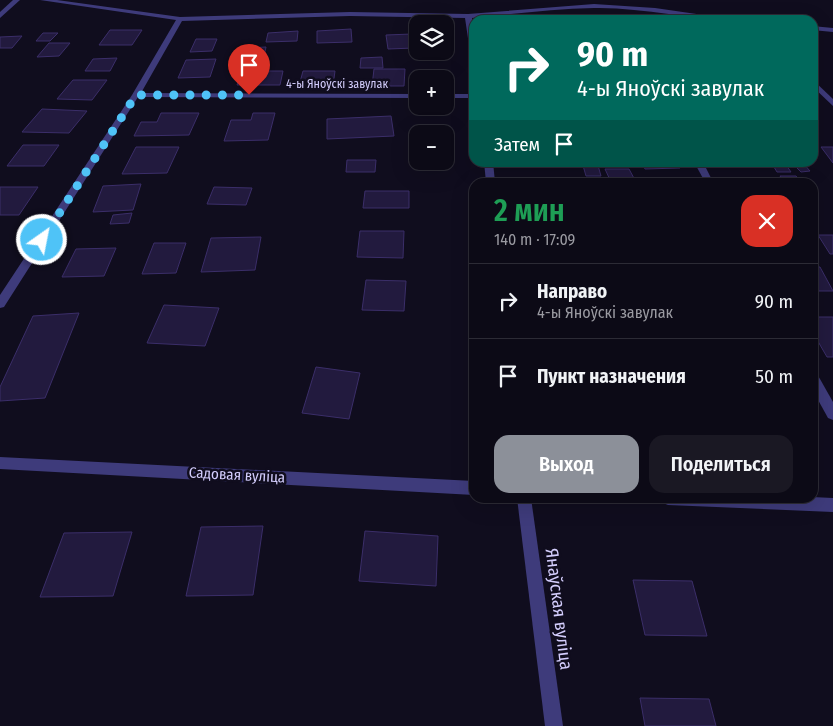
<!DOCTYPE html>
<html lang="ru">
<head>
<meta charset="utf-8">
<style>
  :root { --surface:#0c0a16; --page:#1a1823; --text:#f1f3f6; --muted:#9a9aa1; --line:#2c2b35; --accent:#8c9099 }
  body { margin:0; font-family:"Fira Sans Condensed",sans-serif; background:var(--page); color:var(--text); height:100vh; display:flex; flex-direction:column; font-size:19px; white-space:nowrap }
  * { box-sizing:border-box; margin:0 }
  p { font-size:16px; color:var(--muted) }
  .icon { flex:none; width:28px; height:28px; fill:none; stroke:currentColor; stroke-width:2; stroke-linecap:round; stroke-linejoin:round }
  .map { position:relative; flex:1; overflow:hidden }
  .sheet { position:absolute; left:469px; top:178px; width:349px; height:325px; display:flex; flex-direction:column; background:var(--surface); border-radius:15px; box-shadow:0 5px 20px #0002,0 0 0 1px var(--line) }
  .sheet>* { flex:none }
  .guide { position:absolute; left:469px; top:15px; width:349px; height:152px; border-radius:15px; box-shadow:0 5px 20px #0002,0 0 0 1px var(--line); background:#00695c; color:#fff; overflow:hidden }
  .tools { position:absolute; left:409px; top:15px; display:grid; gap:10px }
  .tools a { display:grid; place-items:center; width:45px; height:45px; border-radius:10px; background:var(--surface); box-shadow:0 5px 20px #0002,0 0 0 1px var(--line); font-size:25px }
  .pin { position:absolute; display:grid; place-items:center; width:42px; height:42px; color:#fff; margin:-51px -21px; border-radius:50% 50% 50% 0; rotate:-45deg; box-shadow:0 0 5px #0007 }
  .pin .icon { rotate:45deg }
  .me { position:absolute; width:55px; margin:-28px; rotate:33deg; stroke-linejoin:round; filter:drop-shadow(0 0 4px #0008) }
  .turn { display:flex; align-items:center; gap:18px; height:105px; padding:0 25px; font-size:22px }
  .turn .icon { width:65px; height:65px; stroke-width:2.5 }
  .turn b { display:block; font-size:35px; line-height:42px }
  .then { display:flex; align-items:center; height:48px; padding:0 25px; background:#0003; gap:10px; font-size:19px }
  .round { display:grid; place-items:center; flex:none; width:52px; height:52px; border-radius:15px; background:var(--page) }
  .head { display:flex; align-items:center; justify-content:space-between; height:85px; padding:0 25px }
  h1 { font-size:30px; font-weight:600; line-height:38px; color:#1e9e55 }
  .cta { display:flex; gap:10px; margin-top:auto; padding:10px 25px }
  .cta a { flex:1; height:58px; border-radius:15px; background:var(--accent); color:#fff; font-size:20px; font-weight:600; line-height:58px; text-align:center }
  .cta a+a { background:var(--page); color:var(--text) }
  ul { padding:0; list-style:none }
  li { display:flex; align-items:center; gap:15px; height:75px; padding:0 25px; border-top:1px solid var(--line) }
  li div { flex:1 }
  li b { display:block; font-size:19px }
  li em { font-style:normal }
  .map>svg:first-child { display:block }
</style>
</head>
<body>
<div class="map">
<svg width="833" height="726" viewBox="0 0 833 726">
  <rect width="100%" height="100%" fill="#100d1e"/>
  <g fill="#221a3e" stroke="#3b2e69">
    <polygon points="351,29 352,42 317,43 317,31"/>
    <polygon points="110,30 142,30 132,45 99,45"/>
    <polygon points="298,31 297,41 266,42 268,33"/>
    <polygon points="43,33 58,33 50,41 36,41"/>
    <polygon points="412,34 414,48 388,49 386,35"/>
    <polygon points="22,36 12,48 0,48 0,37"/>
    <polygon points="196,39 217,39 212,51 190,52"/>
    <polygon points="49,43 70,43 59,56 37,57"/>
    <polygon points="266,47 264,56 244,56 246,48"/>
    <polygon points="382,57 383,68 360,68 361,58"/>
    <polygon points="117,58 110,71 85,71 93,59"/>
    <polygon points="216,59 210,77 178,78 186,60"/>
    <polygon points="374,69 405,69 404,86 372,86"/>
    <polygon points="242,71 283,71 280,85 237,85"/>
    <polygon points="303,71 335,71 333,86 299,86"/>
    <polygon points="73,80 107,80 92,100 57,99"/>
    <polygon points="42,109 87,111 69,133 22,132"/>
    <polygon points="161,113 199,113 189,135 134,136 141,122 157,122"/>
    <polygon points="253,113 275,113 268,140 224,141 231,120 251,120"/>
    <polygon points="391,116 394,136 327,139 327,119"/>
    <polygon points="23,145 59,145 44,166 7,166"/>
    <polygon points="136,147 179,147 167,173 122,174"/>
    <polygon points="821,147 833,147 833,163"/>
    <polygon points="347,160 376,160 375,172 346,172"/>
    <polygon points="582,162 597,162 601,176 586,176"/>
    <polygon points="642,162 677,162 680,168 645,169"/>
    <polygon points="771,162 784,162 791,172 777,172"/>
    <polygon points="803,163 810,171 801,172 793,164"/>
    <polygon points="605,169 629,169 636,182 611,182"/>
    <polygon points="780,176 796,176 801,182 784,182"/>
    <polygon points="141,184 133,210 93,212 103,186"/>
    <polygon points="0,187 38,187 19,215 0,215"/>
    <polygon points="214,187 252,188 246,205 207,204"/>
    <polygon points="365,191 409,191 409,208 363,208"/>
    <polygon points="132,213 129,223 110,224 113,215"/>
    <polygon points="360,231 404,231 403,258 357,257"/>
    <polygon points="818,235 833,235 833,254 830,254"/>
    <polygon points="261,237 255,270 201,272 211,238"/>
    <polygon points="154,243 186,243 176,273 142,274"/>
    <polygon points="116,248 104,276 62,277 76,249"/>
    <polygon points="812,267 820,267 833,291 812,291"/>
    <polygon points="366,280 406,281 404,311 362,310"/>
    <polygon points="164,305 219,308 205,346 147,343"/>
    <polygon points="79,313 45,398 0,401 0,387 33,316"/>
    <polygon points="812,317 833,317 833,357 827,357 812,331"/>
    <polygon points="316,367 360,373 349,419 302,413"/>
    <polygon points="263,526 253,595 186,596 201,527"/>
    <polygon points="365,531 438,536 436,586 359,581"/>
    <polygon points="132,532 113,596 40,597 64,533"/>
    <polygon points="633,580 692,581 707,636 645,635"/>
    <polygon points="640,698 709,699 716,726 645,726"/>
  </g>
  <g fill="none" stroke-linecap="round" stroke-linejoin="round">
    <g fill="#3e3b7b" fill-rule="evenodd">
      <polygon points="13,0 20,0 0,18 0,12"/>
      <path d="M 40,0 L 57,0 L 180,17 L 350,12 L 468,14 L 594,4 L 655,8 L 738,20 C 690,20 642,7 594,8 C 553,9 512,14 472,18 L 474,54 L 470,52 L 465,18 L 350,16 L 182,21 L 141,93 L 418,94 L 418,98 L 138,97 L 4,307 L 0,308 L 0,295 L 132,95 L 176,20 Z"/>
      <polygon points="812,26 833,28 833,32 812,30"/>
      <polygon points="812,79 833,99 833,106 812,86"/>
      <rect x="445" y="94" width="29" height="4"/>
      <polygon points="484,162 493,162 495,182 486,182"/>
      <polygon points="694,162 703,162 713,182 705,182"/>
      <polygon points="812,371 816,372 833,402 833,420 828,418 812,389"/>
      <polygon points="0,457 474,481 474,495 0,469"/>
      <polygon points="812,497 833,498 833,512 668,505 663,503 661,498"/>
      <polygon points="517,498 531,498 563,726 545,726"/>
    </g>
  </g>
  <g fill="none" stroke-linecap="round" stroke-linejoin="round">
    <polyline stroke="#4fc3f7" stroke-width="9" stroke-dasharray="0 16.2" points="42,240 136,95 249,95"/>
  </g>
  <g text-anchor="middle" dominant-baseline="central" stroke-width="5" stroke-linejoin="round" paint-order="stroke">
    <g font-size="12" fill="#d3cdfc" stroke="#100d1e">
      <text x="337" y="84">4-ы Яноўскі завулак</text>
    </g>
    <g font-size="15" fill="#d3cdfc" stroke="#100d1e">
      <text transform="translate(237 475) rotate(3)">Садовая вуліца</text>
    </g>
    <g font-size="18" fill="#d3cdfc" stroke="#100d1e">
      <text transform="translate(559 609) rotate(83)">Янаўская вуліца</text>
    </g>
  </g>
</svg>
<div class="tools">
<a><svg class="icon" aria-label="layers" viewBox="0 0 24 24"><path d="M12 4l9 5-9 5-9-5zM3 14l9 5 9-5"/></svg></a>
<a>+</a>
<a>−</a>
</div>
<div class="pin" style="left:249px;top:95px;background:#d93025"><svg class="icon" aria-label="arrive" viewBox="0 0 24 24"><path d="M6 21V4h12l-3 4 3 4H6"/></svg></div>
<svg class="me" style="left:42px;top:240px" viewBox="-20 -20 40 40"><circle r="17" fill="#4fc3f7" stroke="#fff" stroke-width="3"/><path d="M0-11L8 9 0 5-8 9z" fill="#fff"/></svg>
<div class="guide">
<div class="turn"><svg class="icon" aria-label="right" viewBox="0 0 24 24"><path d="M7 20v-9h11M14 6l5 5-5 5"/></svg><div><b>90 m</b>4-ы Яноўскі завулак</div></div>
<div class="then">Затем<svg class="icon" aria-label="arrive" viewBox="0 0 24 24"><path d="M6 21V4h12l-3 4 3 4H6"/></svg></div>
</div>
<section class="sheet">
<div class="head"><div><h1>2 мин</h1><p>140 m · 17:09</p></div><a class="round" style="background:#d93025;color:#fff"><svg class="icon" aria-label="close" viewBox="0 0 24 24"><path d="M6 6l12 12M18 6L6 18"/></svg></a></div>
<ul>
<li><svg class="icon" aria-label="right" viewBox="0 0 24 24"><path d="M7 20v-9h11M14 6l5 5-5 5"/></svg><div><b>Направо</b><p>4-ы Яноўскі завулак</p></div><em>90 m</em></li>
<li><svg class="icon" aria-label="arrive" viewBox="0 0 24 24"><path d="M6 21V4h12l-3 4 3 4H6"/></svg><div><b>Пункт назначения</b></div><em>50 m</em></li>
</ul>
<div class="cta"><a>Выход</a><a>Поделиться</a></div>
</section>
</div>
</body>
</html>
